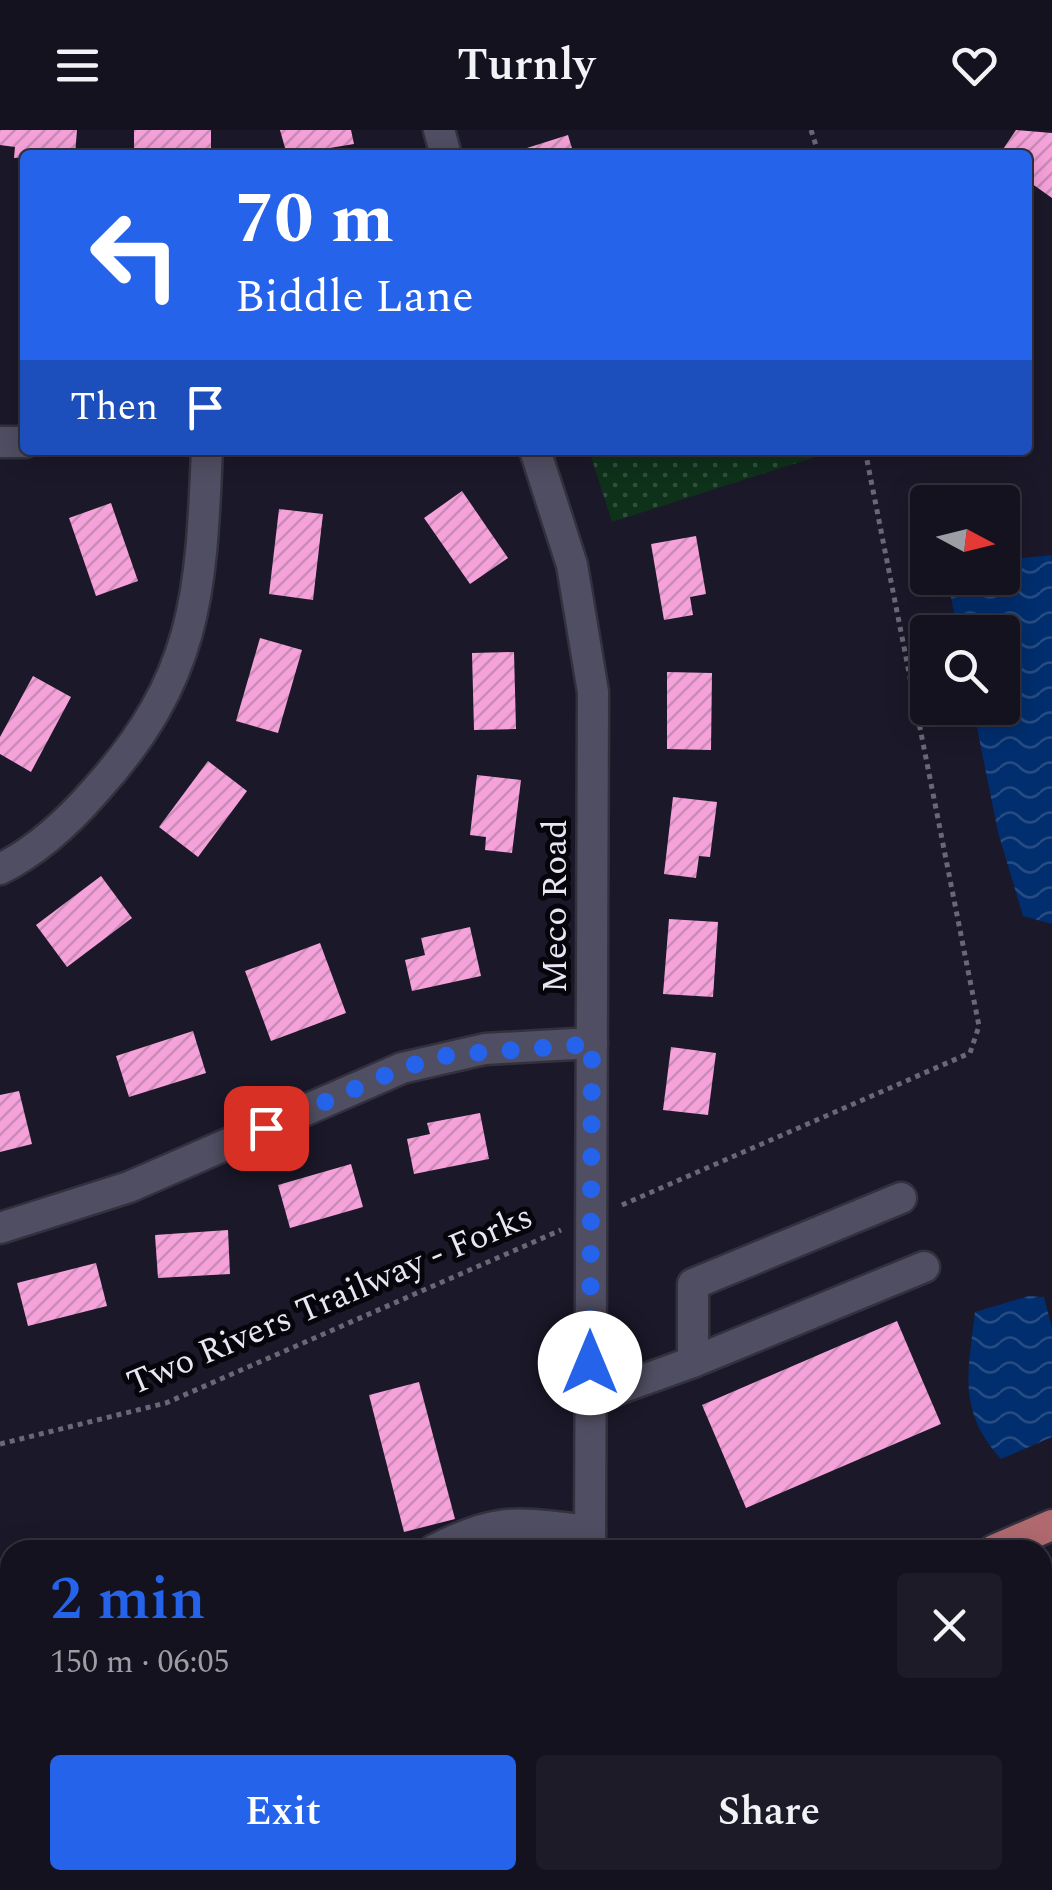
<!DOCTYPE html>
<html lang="en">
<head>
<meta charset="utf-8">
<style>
  :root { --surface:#14121f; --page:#1d1b28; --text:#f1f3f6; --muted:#9d9ea4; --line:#33323d; --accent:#2563eb }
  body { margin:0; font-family:Spectral,serif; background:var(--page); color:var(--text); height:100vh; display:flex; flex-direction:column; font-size:38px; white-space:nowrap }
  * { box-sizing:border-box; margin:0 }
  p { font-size:32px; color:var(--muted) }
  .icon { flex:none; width:55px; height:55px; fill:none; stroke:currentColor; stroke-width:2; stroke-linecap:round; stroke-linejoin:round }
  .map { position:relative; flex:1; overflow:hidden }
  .panel { position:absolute; left:0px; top:1410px; width:1052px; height:350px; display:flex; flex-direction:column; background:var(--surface); border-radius:30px 30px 0 0; box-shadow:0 5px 25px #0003,0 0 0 2px var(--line) }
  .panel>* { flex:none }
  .banner { position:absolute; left:20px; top:20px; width:1012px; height:305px; border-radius:10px; box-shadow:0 5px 25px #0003,0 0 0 2px var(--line); background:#2563eb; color:#fff; overflow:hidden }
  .needle { width:65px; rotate:97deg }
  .fabs { position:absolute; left:910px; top:355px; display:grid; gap:20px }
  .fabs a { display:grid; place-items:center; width:110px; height:110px; border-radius:10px; background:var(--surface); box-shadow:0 5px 25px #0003,0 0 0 2px var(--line); font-size:50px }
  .pin { position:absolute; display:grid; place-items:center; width:85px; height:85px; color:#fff; margin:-42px; border-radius:20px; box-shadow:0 5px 15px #0006 }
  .me { position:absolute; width:110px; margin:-55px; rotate:0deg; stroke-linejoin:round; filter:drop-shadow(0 0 8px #0008) }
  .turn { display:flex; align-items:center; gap:35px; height:210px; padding:0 50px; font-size:45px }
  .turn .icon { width:130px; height:130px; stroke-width:2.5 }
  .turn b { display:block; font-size:70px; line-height:85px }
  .then { display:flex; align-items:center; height:95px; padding:0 50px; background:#0003; gap:20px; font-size:38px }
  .round { display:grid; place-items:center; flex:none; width:105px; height:105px; border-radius:10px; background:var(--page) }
  .overview { display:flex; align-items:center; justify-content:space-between; height:170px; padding:0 50px }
  h1 { font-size:60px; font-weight:600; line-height:75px; color:var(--accent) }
  .button { display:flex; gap:20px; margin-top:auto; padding:20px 50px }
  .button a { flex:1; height:115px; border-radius:10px; background:var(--accent); color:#fff; font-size:40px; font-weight:600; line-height:115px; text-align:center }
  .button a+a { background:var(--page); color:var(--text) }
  header { display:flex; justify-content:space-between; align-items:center; height:130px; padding:0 50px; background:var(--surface); font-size:45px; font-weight:600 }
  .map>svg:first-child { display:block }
</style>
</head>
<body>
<header><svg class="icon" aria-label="menu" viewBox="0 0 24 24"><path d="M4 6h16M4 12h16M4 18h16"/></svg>Turnly<svg class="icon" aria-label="heart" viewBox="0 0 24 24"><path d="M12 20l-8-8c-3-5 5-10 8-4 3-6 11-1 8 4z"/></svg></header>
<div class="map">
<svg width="1052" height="1760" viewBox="0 0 1052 1760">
  <defs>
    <pattern id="grass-dots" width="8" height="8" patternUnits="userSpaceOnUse" patternTransform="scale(2.5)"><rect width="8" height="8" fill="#0e311a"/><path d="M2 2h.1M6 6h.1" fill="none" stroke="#314f3c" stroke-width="1.8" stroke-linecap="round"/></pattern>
    <pattern id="forest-firs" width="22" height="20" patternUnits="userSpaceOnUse" patternTransform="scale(2.5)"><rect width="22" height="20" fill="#0e311a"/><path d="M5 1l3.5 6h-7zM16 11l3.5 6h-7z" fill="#314f3c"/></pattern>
    <pattern id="water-waves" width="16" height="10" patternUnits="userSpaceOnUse" patternTransform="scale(2.5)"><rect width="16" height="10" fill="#012e6e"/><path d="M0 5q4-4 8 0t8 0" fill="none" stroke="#264c83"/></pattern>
    <pattern id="building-hatch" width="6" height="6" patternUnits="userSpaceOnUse" patternTransform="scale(2.5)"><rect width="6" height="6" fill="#f6a2da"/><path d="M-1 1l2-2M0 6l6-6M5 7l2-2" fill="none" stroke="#ca8bb6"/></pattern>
  </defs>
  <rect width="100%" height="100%" fill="#1b1829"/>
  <polygon fill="url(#grass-dots)" points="589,320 815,320 812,328 612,392"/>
  <polygon fill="url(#forest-firs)" points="1052,1653 1052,1760 1012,1760 1011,1750 1042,1750 1043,1654"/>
  <g fill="url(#water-waves)">
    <polygon points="1052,425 1052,794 1023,786 998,702 973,578 1002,578 1002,502 958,502 947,448 1002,448 1003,430"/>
    <path d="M 1029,1166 L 1044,1167 L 1052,1198 L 1052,1307 L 1001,1329 C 957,1280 968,1243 975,1182 Z"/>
  </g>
  <g fill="url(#building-hatch)">
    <polygon points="0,0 77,0 75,25 14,28 15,17 0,15"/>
    <rect x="134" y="0" width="77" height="25"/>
    <polygon points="280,0 351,0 354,14 287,25"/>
    <polygon points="1016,0 1052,3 1052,68 1028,51 1028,25 999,25"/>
    <polygon points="568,5 574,25 529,25 527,18"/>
    <polygon points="462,361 508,428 470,454 424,388"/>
    <polygon points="111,373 138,451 96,466 69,388"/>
    <polygon points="279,379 323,384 313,470 269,464"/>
    <polygon points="696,406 706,464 690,467 693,485 664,490 651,414"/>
    <polygon points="260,508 302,520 278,603 236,591"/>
    <polygon points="514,522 516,599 474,600 472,523"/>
    <polygon points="667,542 712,543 711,620 667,619"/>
    <polygon points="33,546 71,567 31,642 0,624 0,607"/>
    <polygon points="208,631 247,661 198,727 159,697"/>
    <polygon points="477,645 521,650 512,723 485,720 486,707 470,705"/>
    <polygon points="673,667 717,672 710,727 699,726 696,748 664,744"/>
    <polygon points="101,746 132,788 67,837 36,795"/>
    <polygon points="669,789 718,792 713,867 663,864"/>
    <polygon points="470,797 481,846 412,861 405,830 425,825 421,808"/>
    <polygon points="320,813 346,883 271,911 245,841"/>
    <polygon points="193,901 206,943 129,967 116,926"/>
    <polygon points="671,917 716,923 708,985 663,980"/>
    <polygon points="19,961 32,1014 0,1022 0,965"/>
    <polygon points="480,983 489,1029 414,1044 407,1009 430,1004 427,993"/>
    <polygon points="351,1034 363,1077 290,1098 278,1055"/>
    <polygon points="228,1100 230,1144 158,1148 155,1105"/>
    <polygon points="96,1133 107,1176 28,1196 17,1153"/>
    <polygon points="897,1191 941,1294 746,1378 702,1275"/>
    <polygon points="419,1252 455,1389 404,1402 369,1265"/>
    <polygon points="10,1535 10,1649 0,1652 0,1538"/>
  </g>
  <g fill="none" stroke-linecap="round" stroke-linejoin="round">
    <g stroke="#33313e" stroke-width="35">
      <g id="minor">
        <polyline points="439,0 446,25"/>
        <polyline points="0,312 25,312"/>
        <polyline points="535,320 572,435 593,562 590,1420"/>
        <path d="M 0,739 C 37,721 68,692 95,661 C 197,548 201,466 207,320"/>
        <polyline points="0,1098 129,1057 402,938 485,919 592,913"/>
        <polyline points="693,1232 693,1154 901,1068"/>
        <polyline points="590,1269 693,1232 924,1137"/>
        <path d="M 434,1420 C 500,1386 519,1393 590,1401"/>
        <polyline points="0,1492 10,1489"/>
        <polyline points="0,1699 10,1695"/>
        <polyline points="588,1760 588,1750"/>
      </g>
    </g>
    <g stroke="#33313e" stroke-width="35">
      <g id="major">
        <polyline points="994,1420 1052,1395"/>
        <polyline points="116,1760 144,1750"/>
      </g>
    </g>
    <g stroke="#6a6877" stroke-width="5" stroke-dasharray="5 5" stroke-linecap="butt">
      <polyline points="811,0 819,25"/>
      <polyline points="622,1075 970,923 979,896 865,320"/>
      <polyline points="0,1314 166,1273 561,1100"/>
    </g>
    <use href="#minor" stroke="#504e62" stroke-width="30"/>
    <use href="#major" stroke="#b06a6f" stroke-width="30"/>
  </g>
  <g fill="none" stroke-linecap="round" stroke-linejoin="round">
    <polyline stroke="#2563eb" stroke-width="18" stroke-dasharray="0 32.4" points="266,998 402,938 449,925 592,914 590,1233"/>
  </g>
  <g text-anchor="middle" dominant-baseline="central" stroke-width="10" stroke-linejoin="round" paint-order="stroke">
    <g font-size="35" fill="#e7e6f2" stroke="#06050b">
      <text transform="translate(555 776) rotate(-90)">Meco Road</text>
      <text transform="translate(330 1170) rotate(-23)">Two Rivers Trailway - Forks</text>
    </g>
  </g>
</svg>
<div class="fabs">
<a><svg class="needle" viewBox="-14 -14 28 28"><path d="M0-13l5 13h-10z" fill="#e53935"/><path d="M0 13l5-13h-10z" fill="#9d9ea4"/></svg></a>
<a><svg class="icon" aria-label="search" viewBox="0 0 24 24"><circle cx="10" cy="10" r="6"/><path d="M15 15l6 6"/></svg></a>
</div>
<div class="pin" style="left:266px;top:998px;background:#d93025"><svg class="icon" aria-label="arrive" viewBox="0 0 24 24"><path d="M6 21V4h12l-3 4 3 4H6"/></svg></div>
<svg class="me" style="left:590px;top:1233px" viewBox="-20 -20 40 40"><circle r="19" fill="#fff"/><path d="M0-13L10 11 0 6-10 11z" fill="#2563eb"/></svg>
<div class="banner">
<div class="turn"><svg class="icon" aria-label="left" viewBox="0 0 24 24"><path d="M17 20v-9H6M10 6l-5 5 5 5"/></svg><div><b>70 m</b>Biddle Lane</div></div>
<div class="then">Then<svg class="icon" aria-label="arrive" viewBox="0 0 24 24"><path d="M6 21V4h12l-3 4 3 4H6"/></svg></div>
</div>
<section class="panel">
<div class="overview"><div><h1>2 min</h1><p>150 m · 06:05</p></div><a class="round"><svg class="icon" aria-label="close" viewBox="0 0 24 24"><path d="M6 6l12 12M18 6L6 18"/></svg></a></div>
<div class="button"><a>Exit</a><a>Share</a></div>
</section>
</div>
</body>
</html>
